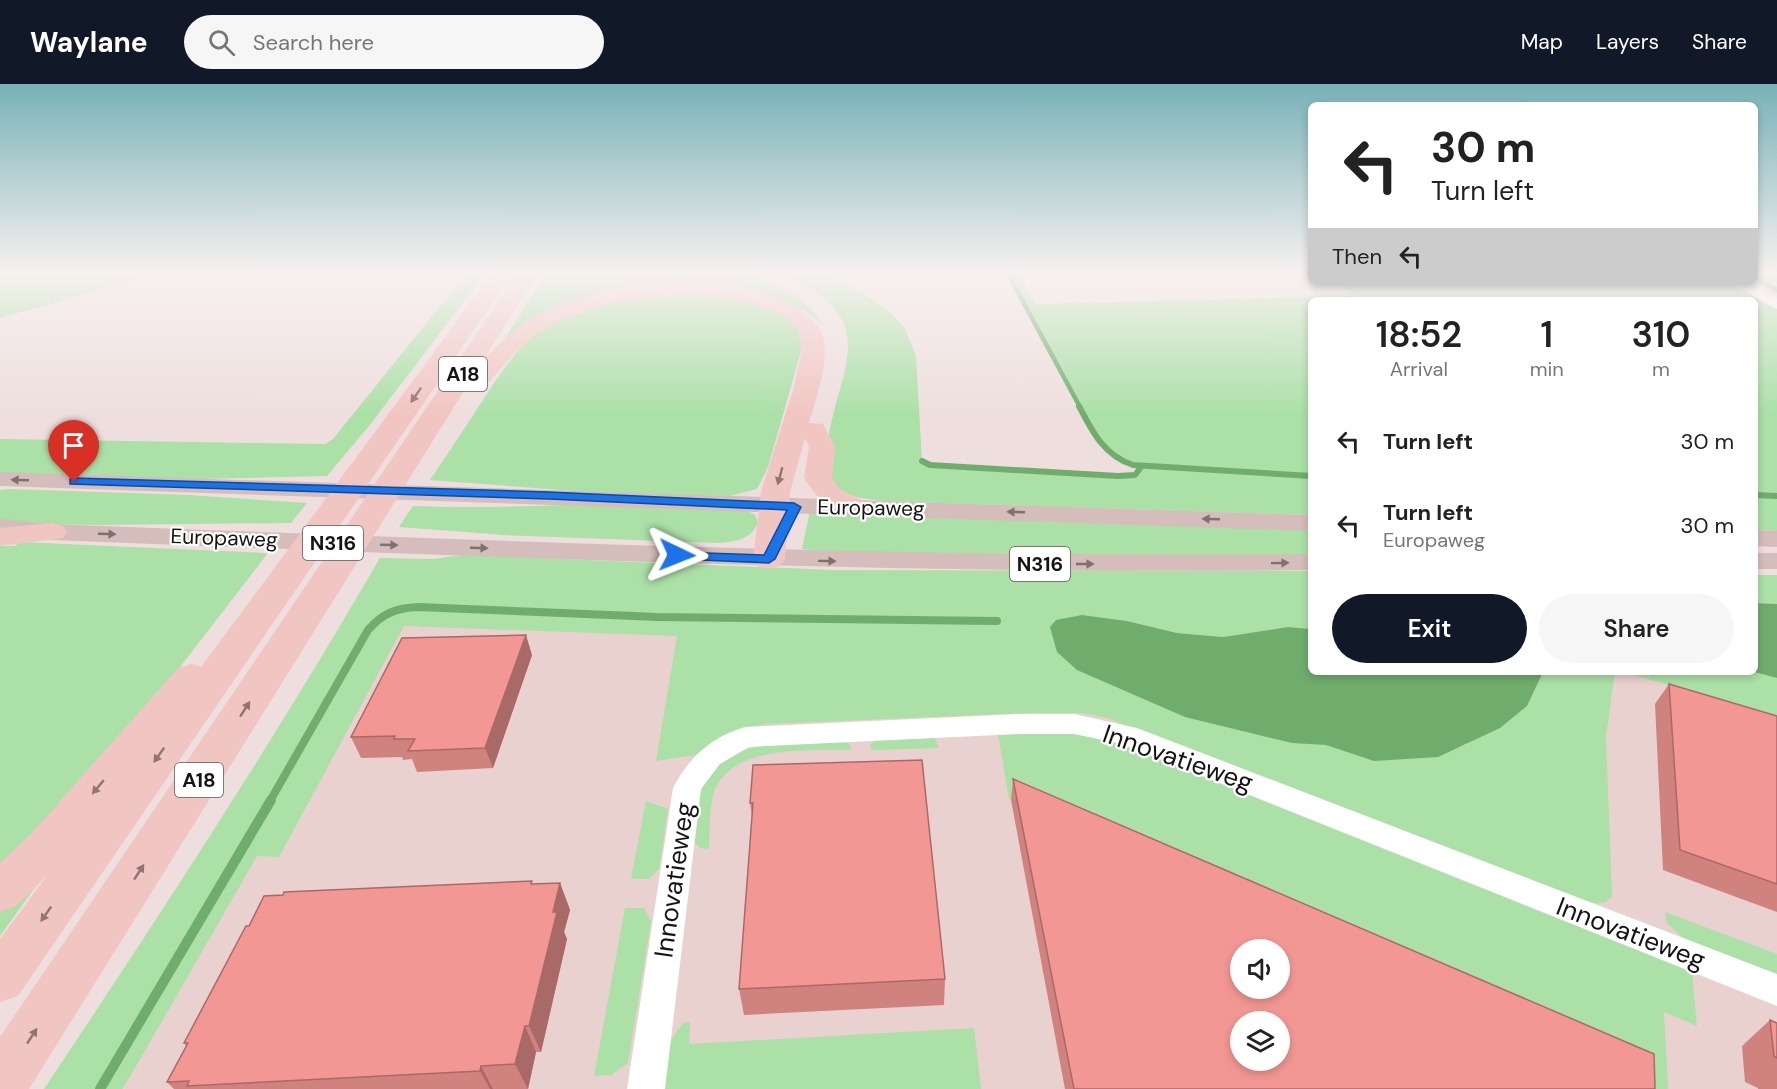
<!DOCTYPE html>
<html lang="en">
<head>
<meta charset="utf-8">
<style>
  :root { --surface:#fff; --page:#f6f6f6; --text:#222; --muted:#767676; --accent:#111827 }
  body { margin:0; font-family:"DM Sans",sans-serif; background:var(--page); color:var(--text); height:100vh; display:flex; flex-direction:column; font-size:22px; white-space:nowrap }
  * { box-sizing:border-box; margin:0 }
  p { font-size:20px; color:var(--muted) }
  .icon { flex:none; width:33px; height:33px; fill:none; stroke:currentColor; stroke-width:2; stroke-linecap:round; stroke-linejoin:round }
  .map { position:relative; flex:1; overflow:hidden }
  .details { position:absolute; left:1308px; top:213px; width:450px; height:378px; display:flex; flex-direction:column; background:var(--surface); border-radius:9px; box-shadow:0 3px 9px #0003 }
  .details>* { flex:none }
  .hud { position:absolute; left:1308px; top:18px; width:450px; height:183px; border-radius:9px; box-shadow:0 3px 9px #0003; background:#fff; color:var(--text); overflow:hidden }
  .tools { position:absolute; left:1230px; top:855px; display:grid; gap:12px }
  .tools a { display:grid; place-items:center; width:60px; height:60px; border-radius:50%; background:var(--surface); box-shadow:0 3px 9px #0003; font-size:30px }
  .pin { position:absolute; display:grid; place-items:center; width:51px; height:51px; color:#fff; margin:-62px -26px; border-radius:50% 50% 50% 0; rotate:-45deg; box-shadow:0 0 6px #0007 }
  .pin .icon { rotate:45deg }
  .me { position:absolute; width:66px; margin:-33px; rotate:92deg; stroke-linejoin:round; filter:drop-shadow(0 0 4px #0008) }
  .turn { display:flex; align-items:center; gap:21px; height:126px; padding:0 24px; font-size:27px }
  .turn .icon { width:78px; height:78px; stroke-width:2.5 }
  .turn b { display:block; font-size:42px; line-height:51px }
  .then { display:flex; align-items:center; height:57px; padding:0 24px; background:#0003; gap:12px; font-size:22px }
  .eta { display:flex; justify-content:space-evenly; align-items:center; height:102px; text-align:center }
  .eta b { font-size:36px; font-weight:600; line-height:42px }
  .action { display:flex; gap:12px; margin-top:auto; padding:12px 24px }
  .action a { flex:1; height:69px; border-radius:36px; background:var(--accent); color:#fff; font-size:24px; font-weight:600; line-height:69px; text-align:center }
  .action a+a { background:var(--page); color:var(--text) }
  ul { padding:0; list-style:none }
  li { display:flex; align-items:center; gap:18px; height:84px; padding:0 24px }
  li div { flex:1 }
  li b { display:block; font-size:22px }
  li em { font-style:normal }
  header { display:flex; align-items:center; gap:36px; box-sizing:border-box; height:84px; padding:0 30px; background:var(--accent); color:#fff }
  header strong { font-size:28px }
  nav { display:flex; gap:33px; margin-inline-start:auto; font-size:21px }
  .search { width:420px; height:54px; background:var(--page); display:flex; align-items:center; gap:15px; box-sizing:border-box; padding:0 21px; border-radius:33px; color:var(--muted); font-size:22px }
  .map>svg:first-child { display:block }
</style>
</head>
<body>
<header>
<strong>Waylane</strong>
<div class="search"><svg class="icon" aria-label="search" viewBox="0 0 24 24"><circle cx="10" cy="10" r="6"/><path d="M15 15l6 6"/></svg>Search here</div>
<nav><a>Map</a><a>Layers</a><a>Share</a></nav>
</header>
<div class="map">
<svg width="1777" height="1005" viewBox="0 0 1777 1005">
  <rect width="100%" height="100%" fill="#eedfde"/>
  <path fill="#e9d1cf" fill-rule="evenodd" d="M 379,525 L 981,532 L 1093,607 L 1576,789 L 1606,654 L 1615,588 L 1624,588 L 1777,633 L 1777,1005 L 124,1005 ZM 1240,866 L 1280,866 L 1280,904 L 1240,904 ZM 1240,938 L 1280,938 L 1280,976 L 1240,976 Z"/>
  <g fill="#abe0a7">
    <polygon points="0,190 158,190 0,234"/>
    <polygon points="466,190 485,190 369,342 327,392 200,395 0,390 0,355 325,360 333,355"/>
    <path d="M 545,190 L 751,190 C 780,202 806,212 822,240 L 805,227 L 768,213 L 617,210 L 501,261 Z"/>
    <path d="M 779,190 L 827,190 L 874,216 L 892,230 L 905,245 L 916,272 L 922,377 L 930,381 L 1118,392 L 1135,391 L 1140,384 L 1114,374 L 1095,352 L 1008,190 L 1020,190 L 1035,220 L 1353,212 L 1343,198 L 1727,198 L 1777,225 L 1777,447 L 1755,446 L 1755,216 L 1311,216 L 1311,431 L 881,417 L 856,413 L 838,405 L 830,399 C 810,309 910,240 779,190 Z"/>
    <polygon points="1755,190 1777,190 1777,211 1753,198"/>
    <path d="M 689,210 C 716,212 791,218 801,250 C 802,254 802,260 802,264 L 768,383 L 757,405 L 730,412 L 589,408 L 430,396 C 447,371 464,345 481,319 C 499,292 515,264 542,245 C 584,218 641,212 689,210 Z"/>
    <polygon points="10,405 189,411 307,419 291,439 98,441 0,439 0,406"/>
    <path d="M 609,420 L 746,426 L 755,431 L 758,438 C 751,456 735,458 717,459 L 504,451 L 399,443 L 413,422 C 478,425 544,421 609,420 Z"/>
    <polygon points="810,427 1311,444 1311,472 835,468 802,465"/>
    <polygon points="20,458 268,469 167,600 61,723 0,781 0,462 15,462"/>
    <path d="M 462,471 L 834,486 L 1311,487 L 1311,545 L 1288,543 L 1223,553 L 1177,549 L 1127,537 L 1082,531 L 1462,662 L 1467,660 L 1527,588 L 1615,588 L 1606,654 L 1612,813 C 1602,822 1595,820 1583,816 L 1107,634 L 1082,629 L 1030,629 L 766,640 L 745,644 L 709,661 L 696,671 L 656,677 L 677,552 L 404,542 L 279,773 L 257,772 L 123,1005 L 44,1005 C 160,831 275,655 380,474 L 434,475 Z"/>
    <polygon points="1755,491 1777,491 1777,520 1755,519"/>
    <polygon points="1624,588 1754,588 1777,594 1777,633"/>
    <polygon points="1061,648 1099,652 1683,880 1692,889 1697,942 1664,928 1668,1005 1640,1005 1639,989 1009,715 998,651"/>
    <polygon points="935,654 939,664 872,666 870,662 875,656"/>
    <path d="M 845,657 L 850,661 L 851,666 C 810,667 735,660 715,705 C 709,719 710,749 709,765 L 701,764 L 695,760 C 696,741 696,712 706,696 C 732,651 801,659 845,657 Z"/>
    <polygon points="646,717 668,725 659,785 649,795 631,795"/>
    <polygon points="54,777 0,852 0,824"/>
    <polygon points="625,824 644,824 651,837 628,979 611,991 594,992"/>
    <polygon points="1665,828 1777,870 1777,892 1684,855 1667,839"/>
    <polygon points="690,938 689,960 974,944 981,1005 663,1005 671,956 683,939"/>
  </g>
  <g fill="#70ad6d">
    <polygon points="1755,519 1777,520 1777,594 1754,588"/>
    <polygon points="1082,531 1127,537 1177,549 1223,553 1288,543 1311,545 1311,588 1543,588 1527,622 1500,644 1438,673 1374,677 1326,661 1292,659 1185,633 1077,586 1057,568 1050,543 1056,536"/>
  </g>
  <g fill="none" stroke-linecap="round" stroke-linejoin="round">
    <g stroke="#70ad6d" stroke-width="4.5">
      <polyline points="1008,190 1080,323"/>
      <polyline points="1755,194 1777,206"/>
    </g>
    <g stroke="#70ad6d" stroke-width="6">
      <path d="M 1079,322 C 1092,347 1104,372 1133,381 L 1311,392"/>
      <polyline points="922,377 930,381 1118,392 1135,391 1141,383"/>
      <polyline points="1755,411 1777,412"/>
    </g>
    <path stroke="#70ad6d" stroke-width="8" d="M 270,717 L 368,546 C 383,529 396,524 418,523 L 657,533 L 997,537"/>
    <polyline stroke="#70ad6d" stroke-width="10" points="100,1005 271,716"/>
    <g fill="#fff" fill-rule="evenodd">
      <polygon points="1728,198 1745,198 1777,215 1777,225"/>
      <path d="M 1018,630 L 1074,630 L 1137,644 L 1777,890 L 1777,922 L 1122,660 L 1074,650 L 1018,650 L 749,663 L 720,680 L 701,705 L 665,1005 L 627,1005 L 673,704 C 689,673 711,653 745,643 Z"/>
    </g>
    <g fill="#d5bdbb" fill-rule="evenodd">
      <polygon points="0,388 1311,431 1311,447 0,402"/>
      <path d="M 0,435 L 52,440 C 472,456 891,474 1311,470 L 1311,486 C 891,491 472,472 52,456 L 0,451 Z"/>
      <polygon points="1755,446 1777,447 1777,463 1755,462"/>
      <rect x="1755" y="469" width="22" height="16"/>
    </g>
    <g fill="#f1c5c2" fill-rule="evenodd">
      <polygon points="492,190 512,190 18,912 0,918 0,855 46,793 16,822 0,828 0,779 30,751 178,584 191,580 201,583"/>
      <path d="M 517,190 L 537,190 L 483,276 C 502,256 522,237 548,226 C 619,195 717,185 789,219 C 802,226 816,235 822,250 C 831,272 816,316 809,339 L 823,340 L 835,363 L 832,394 L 842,407 L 862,416 L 867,422 L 862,428 C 833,435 818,415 804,394 L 809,363 L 805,354 L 790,408 L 785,475 L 780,482 L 769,485 L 758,482 L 753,475 L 761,408 L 794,303 L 802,266 L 798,246 L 785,233 L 761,222 L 738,216 L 708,212 L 674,211 L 610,219 L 562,236 L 539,248 L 514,269 L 490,297 L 482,299 L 472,294 L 29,1005 L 0,1005 L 0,953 Z"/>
      <polygon points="52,439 63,442 67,448 63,454 0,462 0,444"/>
    </g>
  </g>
  <g fill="#d0827e">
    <polygon points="532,571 493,684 417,688 412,675 403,676 402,673 361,674 351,653"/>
    <polygon points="1669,600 1777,632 1777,828 1663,786 1655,620"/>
    <polygon points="753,681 945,895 944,921 744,931 739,905 752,731 750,719"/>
    <polygon points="1013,695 1655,1005 1065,1005 1011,716"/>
    <polygon points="560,799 570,826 564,848 567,855 541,968 536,968 528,1005 174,1005 167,998 186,962 184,959 533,800"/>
    <polygon points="1770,936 1777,939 1777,1005 1758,1005 1758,1004 1745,998 1742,962"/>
  </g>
  <g fill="#a96a67">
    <polygon points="526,551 532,571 493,684 485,664"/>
    <polygon points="560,799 570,826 564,848 567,855 541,968 529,942 553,828"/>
    <polygon points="525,942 536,968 528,1005 515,980"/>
    <polygon points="481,982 493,1005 490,1005 480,987"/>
  </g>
  <g fill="#f29793" stroke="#a96a67" stroke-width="1.5" fill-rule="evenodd">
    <polygon points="526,551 485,664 408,667 415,655 394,655 395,652 351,653 402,554"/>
    <polygon points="1669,600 1777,632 1777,800 1680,766"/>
    <polygon points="922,676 945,895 739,905 753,719 750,719 753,681"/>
    <path d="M 1013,695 L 1654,970 L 1655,1005 L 1074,1005 ZM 1240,866 L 1280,866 L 1280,904 L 1240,904 ZM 1240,938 L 1280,938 L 1280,976 L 1240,976 Z"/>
    <polygon points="532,797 531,800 560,799 553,828 557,828 529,942 525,942 515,980 481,982 480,987 187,1002 189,997 167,998 188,959 184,959 246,842 249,842 264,812 283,811 284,808"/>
    <polygon points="1770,936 1777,939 1777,974 1774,972"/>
  </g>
  <defs><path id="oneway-solid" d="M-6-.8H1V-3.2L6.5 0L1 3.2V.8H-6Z" transform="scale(1.5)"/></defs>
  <g fill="#8f7573">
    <use href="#oneway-solid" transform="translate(416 311) rotate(125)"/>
    <use href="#oneway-solid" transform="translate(780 392) rotate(105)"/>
    <use href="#oneway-solid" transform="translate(245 625) rotate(-57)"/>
    <use href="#oneway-solid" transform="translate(159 671) rotate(125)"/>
    <use href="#oneway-solid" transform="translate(98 703) rotate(130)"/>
    <use href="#oneway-solid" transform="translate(139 788) rotate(-57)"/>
    <use href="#oneway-solid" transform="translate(46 830) rotate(125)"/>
    <use href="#oneway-solid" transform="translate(32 952) rotate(-57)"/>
  </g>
  <g fill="#80706f">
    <use href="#oneway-solid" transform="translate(20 396) rotate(-178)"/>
    <use href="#oneway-solid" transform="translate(1016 428) rotate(-178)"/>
    <use href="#oneway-solid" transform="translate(1211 435) rotate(-178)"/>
    <use href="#oneway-solid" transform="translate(107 450) rotate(2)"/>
    <use href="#oneway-solid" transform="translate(389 461) rotate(2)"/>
    <use href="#oneway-solid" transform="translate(479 464) rotate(2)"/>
    <use href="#oneway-solid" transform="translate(827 477) rotate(1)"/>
    <use href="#oneway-solid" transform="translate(1280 479) rotate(-1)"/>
    <use href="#oneway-solid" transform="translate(1085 480)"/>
  </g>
  <linearGradient id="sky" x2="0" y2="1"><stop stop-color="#78b1b7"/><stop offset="0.57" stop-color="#f7f1f0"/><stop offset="1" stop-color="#f7f1f0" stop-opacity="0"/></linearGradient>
  <rect width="1777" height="331" fill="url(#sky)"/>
  <polygon fill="#1a73e8" stroke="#114b97" stroke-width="1.5" points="74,394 549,408 794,419 801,423 775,475 769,479 677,475 670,471 677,468 764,471 787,426 549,415 70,400 70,395"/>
  <g text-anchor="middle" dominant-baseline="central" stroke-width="4.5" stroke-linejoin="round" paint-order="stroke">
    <g fill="#fff" stroke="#5d5a5a" stroke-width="1.5">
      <rect x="439" y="273" width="48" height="34" rx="4.5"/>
      <rect x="303" y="442" width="60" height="34" rx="4.5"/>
      <rect x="1010" y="463" width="60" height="34" rx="4.5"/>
      <rect x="175" y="679" width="48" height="34" rx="4.5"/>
    </g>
    <g font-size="20" font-weight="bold" fill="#181313">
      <text x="463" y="290">A18</text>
      <text x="333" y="459">N316</text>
      <text x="1040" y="480">N316</text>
      <text x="199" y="696">A18</text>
    </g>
    <g font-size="21" fill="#181313" stroke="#fff">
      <text transform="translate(871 424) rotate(1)">Europaweg</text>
      <text transform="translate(224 454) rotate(2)">Europaweg</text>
    </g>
    <g font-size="26" fill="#181313" stroke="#fff">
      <text transform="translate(1178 674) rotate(19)">Innovatieweg</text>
      <text transform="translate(674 796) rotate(-82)">Innovatieweg</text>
      <text transform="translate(1631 849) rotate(21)">Innovatieweg</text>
    </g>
  </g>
</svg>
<div class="tools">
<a><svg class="icon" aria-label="sound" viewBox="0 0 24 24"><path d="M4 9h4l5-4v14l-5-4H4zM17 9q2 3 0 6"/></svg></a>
<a><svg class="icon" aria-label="layers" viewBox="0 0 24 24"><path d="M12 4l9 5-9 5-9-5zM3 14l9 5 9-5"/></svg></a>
</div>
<div class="pin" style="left:74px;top:398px;background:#d93025"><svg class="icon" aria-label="arrive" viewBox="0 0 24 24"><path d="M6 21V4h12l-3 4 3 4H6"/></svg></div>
<svg class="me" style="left:677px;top:471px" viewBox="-20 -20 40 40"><path d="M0-17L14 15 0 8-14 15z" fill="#1a73e8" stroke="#fff" stroke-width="4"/></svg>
<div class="hud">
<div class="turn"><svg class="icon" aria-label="left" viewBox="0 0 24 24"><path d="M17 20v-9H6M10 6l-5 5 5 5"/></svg><div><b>30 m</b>Turn left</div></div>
<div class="then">Then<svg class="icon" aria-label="left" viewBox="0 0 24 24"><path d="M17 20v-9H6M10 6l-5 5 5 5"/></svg></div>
</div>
<section class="details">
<div class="eta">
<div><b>18:52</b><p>Arrival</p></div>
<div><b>1</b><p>min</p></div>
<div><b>310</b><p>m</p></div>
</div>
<ul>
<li><svg class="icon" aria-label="left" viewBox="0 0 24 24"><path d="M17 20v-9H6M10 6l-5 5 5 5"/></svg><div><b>Turn left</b></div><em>30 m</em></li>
<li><svg class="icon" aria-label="left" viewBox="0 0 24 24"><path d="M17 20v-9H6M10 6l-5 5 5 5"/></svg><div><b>Turn left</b><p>Europaweg</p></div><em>30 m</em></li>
</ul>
<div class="action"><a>Exit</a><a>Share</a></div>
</section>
</div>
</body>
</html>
